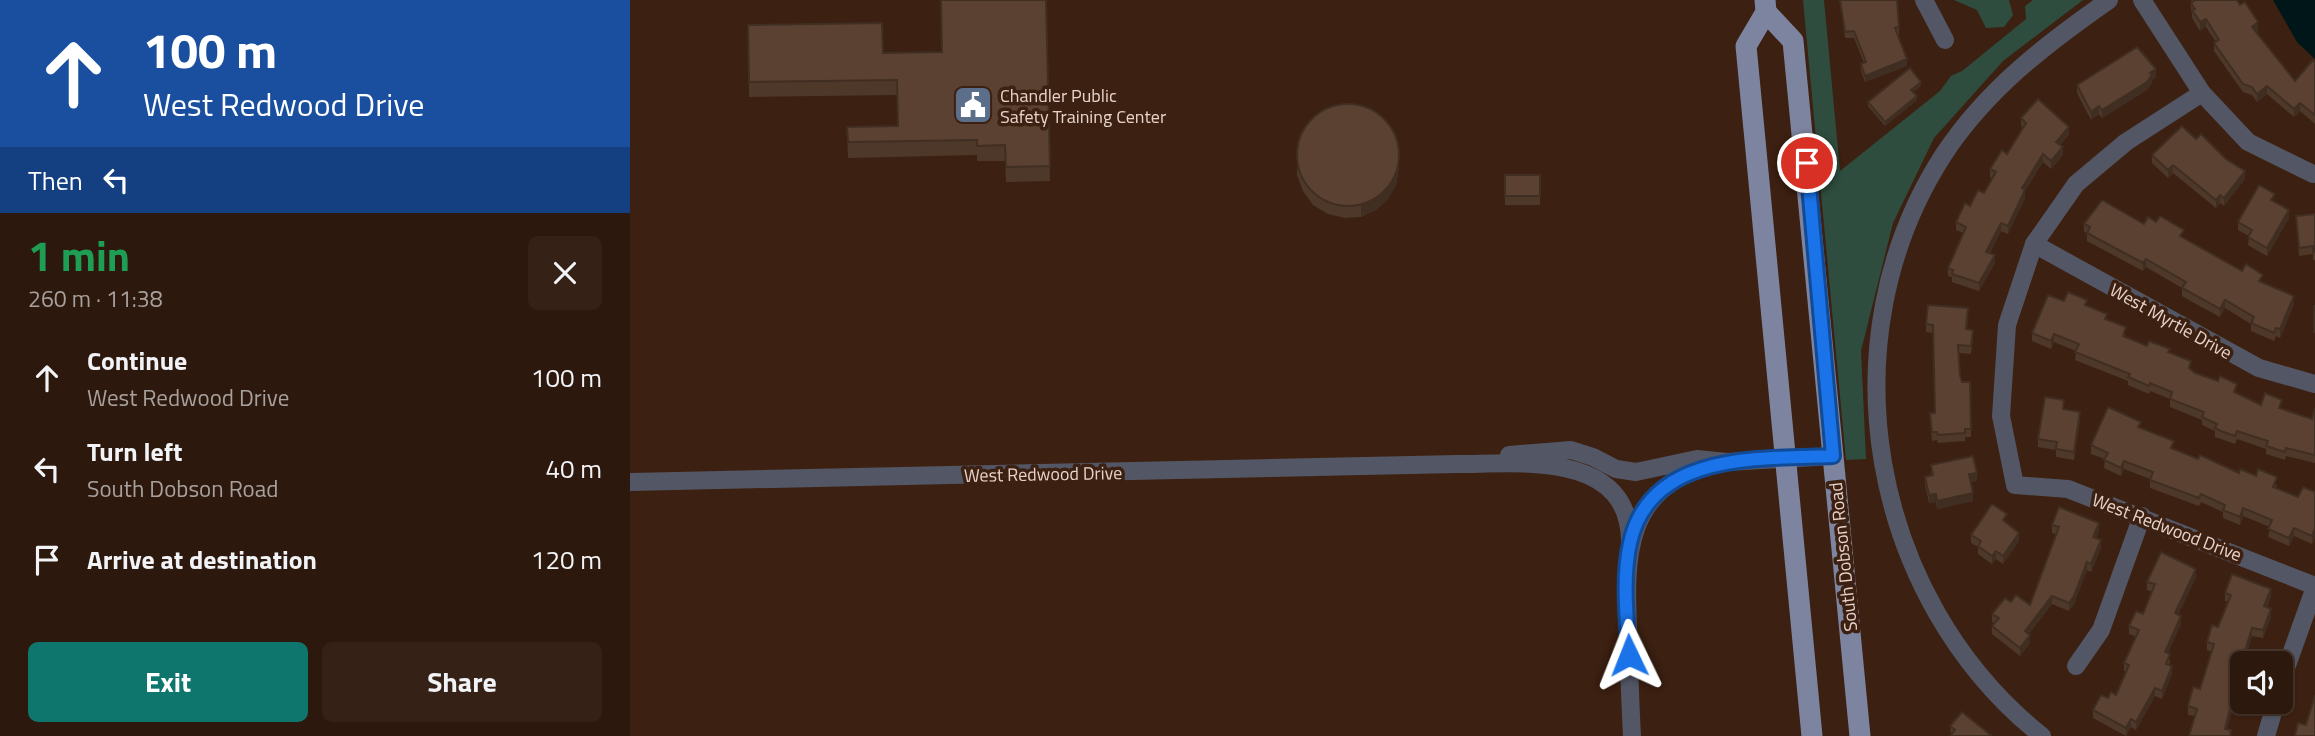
<!DOCTYPE html>
<html lang="en">
<head>
<meta charset="utf-8">
<style>
  :root { --surface:#2d180d; --page:#352116; --text:#f1f3f6; --muted:#a7a09d; --line:#48372e; --accent:#0f766e }
  body { margin:0; font-family:"Titillium Web",sans-serif; background:var(--page); color:var(--text); height:100vh; display:flex; flex-direction:column; font-size:26px; white-space:nowrap }
  * { box-sizing:border-box; margin:0 }
  p { font-size:23px; color:var(--muted) }
  .icon { flex:none; width:38px; height:38px; fill:none; stroke:currentColor; stroke-width:2; stroke-linecap:round; stroke-linejoin:round }
  .map { position:relative; flex:1; overflow:hidden }
  .sheet { display:flex; flex-direction:column; background:var(--surface); width:630px }
  .sheet>* { flex:none }
  .hud { background:#1a4fa0; color:#fff; overflow:hidden }
  .controls { position:absolute; left:1600px; top:651px; display:grid; gap:14px }
  .controls a { display:grid; place-items:center; width:63px; height:63px; border-radius:10px; background:var(--surface); box-shadow:0 2px 5px #0004,0 0 0 2px var(--line); font-size:35px }
  .pin { position:absolute; display:grid; place-items:center; width:60px; height:60px; color:#fff; margin:-30px; border:4px solid #fff; border-radius:50%; box-shadow:0 2px 7px #0007 }
  .me { position:absolute; width:77px; margin:-38px; rotate:358deg; stroke-linejoin:round; filter:drop-shadow(0 0 5px #0008) }
  .turn { display:flex; align-items:center; gap:24px; height:147px; padding:0 28px; font-size:32px }
  .turn .icon { width:91px; height:91px; stroke-width:2.5 }
  .turn b { display:block; font-size:49px; line-height:60px }
  .then { display:flex; align-items:center; height:66px; padding:0 28px; background:#0003; gap:14px; font-size:26px }
  .round { display:grid; place-items:center; flex:none; width:74px; height:74px; border-radius:10px; background:var(--page) }
  .head { display:flex; align-items:center; justify-content:space-between; height:119px; padding:0 28px }
  h1 { font-size:42px; font-weight:700; line-height:52px; color:#1e9e55 }
  .primary-button { display:flex; gap:14px; margin-top:auto; padding:14px 28px }
  .primary-button a { flex:1; height:80px; border-radius:10px; background:var(--accent); color:#fff; font-size:28px; font-weight:700; line-height:80px; text-align:center }
  .primary-button a+a { background:var(--page); color:var(--text) }
  ul { padding:0; list-style:none }
  li { display:flex; align-items:center; gap:21px; height:91px; padding:0 28px }
  li div { flex:1 }
  li b { display:block; font-size:26px }
  li em { font-style:normal }
  main { display:flex; flex:1; min-height:0 }
  .map>svg:first-child { display:block }
</style>
</head>
<body>
<main>
<section class="sheet">
<div class="hud">
<div class="turn"><svg class="icon" aria-label="ahead" viewBox="0 0 24 24"><path d="M12 20V5M6 11l6-6 6 6"/></svg><div><b>100 m</b>West Redwood Drive</div></div>
<div class="then">Then<svg class="icon" aria-label="left" viewBox="0 0 24 24"><path d="M17 20v-9H6M10 6l-5 5 5 5"/></svg></div>
</div>
<div class="head"><div><h1>1 min</h1><p>260 m · 11:38</p></div><a class="round"><svg class="icon" aria-label="close" viewBox="0 0 24 24"><path d="M6 6l12 12M18 6L6 18"/></svg></a></div>
<ul>
<li><svg class="icon" aria-label="ahead" viewBox="0 0 24 24"><path d="M12 20V5M6 11l6-6 6 6"/></svg><div><b>Continue</b><p>West Redwood Drive</p></div><em>100 m</em></li>
<li><svg class="icon" aria-label="left" viewBox="0 0 24 24"><path d="M17 20v-9H6M10 6l-5 5 5 5"/></svg><div><b>Turn left</b><p>South Dobson Road</p></div><em>40 m</em></li>
<li><svg class="icon" aria-label="arrive" viewBox="0 0 24 24"><path d="M6 21V4h12l-3 4 3 4H6"/></svg><div><b>Arrive at destination</b></div><em>120 m</em></li>
</ul>
<div class="primary-button"><a>Exit</a><a>Share</a></div>
</section>
<div class="map">
<svg width="1685" height="736" viewBox="0 0 1685 736">
  <rect width="100%" height="100%" fill="#3c2011"/>
  <g fill="#2e4d3e">
    <polygon points="1173,0 1194,0 1210,171 1310,91 1321,76 1332,71 1396,19 1395,6 1403,0 1453,0 1373,61 1304,138 1263,223 1231,351 1236,459 1216,460"/>
    <polygon points="1324,0 1379,0 1383,15 1374,27 1356,28 1347,10"/>
  </g>
  <polygon fill="#001619" points="1643,0 1685,0 1685,59 1667,42"/>
  <g fill="none" stroke-linecap="round" stroke-linejoin="round">
    <g stroke="#535664" stroke-width="18">
      <polyline points="1294,0 1315,40"/>
      <polyline points="1512,0 1572,93 1618,142 1683,174"/>
      <polyline points="1572,93 1496,142 1446,184 1404,244 1377,325 1371,416 1385,485 1438,489 1685,586"/>
      <polyline points="1404,244 1629,368 1685,384"/>
      <polyline points="879,455 941,450 963,457 986,469 1006,472 1067,459 1097,462 1203,456"/>
      <path d="M 0,482 L 827,464 C 889,464 998,450 1000,540"/>
      <polyline points="1446,666 1471,630 1512,516"/>
      <polyline points="1650,685 1685,587"/>
      <path d="M 1002,736 C 1000,700 999,665 998,629 C 995,555 995,490 1080,465"/>
      <path d="M 1412,736 C 1240,599 1193,340 1314,154 C 1357,89 1416,44 1479,0"/>
      <polyline points="1636,736 1646,702"/>
    </g>
    <g stroke="#7d849f" stroke-width="21">
      <polyline points="1135,0 1136,12 1116,46 1182,736"/>
      <polyline points="1136,12 1163,41 1230,736"/>
    </g>
  </g>
  <g fill="#4e382a">
    <polygon points="416,0 420,181 376,182 375,161 347,161 347,155 218,158 217,127 268,126 267,95 119,97 118,25 253,53 312,52"/>
    <polygon points="1210,0 1269,27 1269,34 1267,34 1277,66 1235,82 1231,71 1231,64 1234,63 1224,38 1215,38"/>
    <polygon points="1561,0 1607,0 1628,31 1626,32 1665,81 1685,62 1685,124 1670,111 1664,117 1637,94 1627,102 1622,95 1613,92 1584,51 1584,43 1586,42 1576,27 1570,31 1562,18 1562,13 1561,11 1561,3 1562,2"/>
    <polygon points="1526,77 1522,80 1522,83 1517,90 1472,118 1469,114 1461,120 1447,93 1447,85"/>
    <polygon points="1291,86 1283,92 1287,100 1255,126 1238,106 1238,102"/>
    <polygon points="1391,118 1439,135 1430,145 1433,155 1421,169 1413,162 1395,191 1395,198 1378,234 1371,231 1360,253 1365,263 1349,291 1322,282 1322,277 1318,276 1318,268 1333,233 1326,230 1326,222 1340,206 1354,193 1362,178 1360,177 1360,169 1377,154 1393,128 1391,126"/>
    <polygon points="1566,139 1615,179 1594,206 1590,203 1586,208 1543,173 1538,178 1522,163 1522,155"/>
    <polygon points="668,146 769,168 766,185 758,199 746,210 731,217 715,218 698,214 683,205 673,191 667,175"/>
    <rect x="875" y="175" width="35" height="30"/>
    <polygon points="1645,202 1659,218 1637,256 1618,245 1619,236 1608,230 1608,222"/>
    <polygon points="1685,214 1685,260 1683,260 1683,254 1669,256 1666,216"/>
    <polygon points="1454,224 1514,224 1554,238 1632,283 1664,304 1650,338 1646,336 1644,341 1621,331 1621,324 1595,308 1590,317 1566,304 1552,296 1552,288 1516,267 1513,271 1457,241 1457,233 1454,232"/>
    <polygon points="1434,301 1457,306 1477,319 1496,336 1496,337 1517,346 1540,353 1565,373 1607,392 1607,394 1631,405 1652,408 1652,409 1682,419 1685,408 1685,463 1656,456 1655,460 1636,454 1636,449 1607,439 1605,444 1591,439 1585,437 1585,431 1572,425 1572,420 1540,407 1540,399 1520,391 1519,394 1498,385 1498,381 1445,360 1446,351 1424,342 1421,349 1402,341 1402,333"/>
    <polygon points="1338,316 1337,329 1343,338 1341,354 1329,353 1330,375 1341,429 1341,437 1335,437 1335,441 1308,443 1307,440 1302,441 1300,421 1300,413 1305,413 1303,333 1296,332 1296,324"/>
    <polygon points="1434,409 1450,420 1444,460 1426,457 1426,450 1408,447 1408,439"/>
    <polygon points="1511,428 1544,449 1568,459 1647,485 1645,488 1668,497 1685,492 1685,537 1682,544 1664,536 1659,546 1638,537 1640,527 1613,516 1610,525 1593,518 1593,512 1571,502 1569,506 1520,488 1520,479 1494,469 1491,476 1474,468 1475,459 1461,454 1461,445"/>
    <polygon points="1301,465 1347,481 1341,482 1343,501 1307,509 1306,502 1299,503 1295,485 1295,477 1301,475"/>
    <polygon points="1377,522 1377,523 1389,541 1373,564 1366,559 1362,564 1348,554 1348,547 1341,543 1341,535"/>
    <polygon points="1422,525 1469,531 1466,539 1471,548 1461,572 1457,570 1444,604 1439,611 1422,604 1399,634 1400,643 1390,656 1362,634 1362,626 1365,623 1362,622 1362,614 1381,602 1400,605 1426,534 1422,533"/>
    <polygon points="1566,577 1548,615 1551,624 1538,653 1540,662 1539,665 1542,674 1532,699 1525,696 1506,730 1501,727 1496,736 1463,718 1463,710 1478,698 1486,695 1496,672 1494,671 1494,663 1506,637 1499,634 1499,626 1513,614 1522,592 1517,590 1517,582"/>
    <polygon points="1595,593 1641,597 1637,607 1641,617 1633,638 1622,636 1617,652 1622,654 1621,663 1612,663 1610,708 1603,707 1597,729 1601,736 1565,716 1558,715 1558,706 1570,689 1582,652 1577,650 1577,642 1588,627 1598,602 1595,601"/>
    <polygon points="1320,726 1362,736 1321,734"/>
  </g>
  <g fill="#402e22">
    <polygon points="1576,19 1576,27 1570,31 1570,22"/>
    <polygon points="1628,22 1628,31 1622,35 1622,27"/>
    <polygon points="1277,59 1277,66 1235,82 1235,76"/>
    <polygon points="1526,69 1526,77 1522,80 1522,83 1517,90 1472,118 1472,110"/>
    <polygon points="1291,82 1291,86 1281,94 1281,90"/>
    <polygon points="1637,86 1637,94 1627,102 1627,94"/>
    <polygon points="1287,96 1287,100 1255,126 1255,122"/>
    <polygon points="1670,103 1670,111 1664,117 1664,109"/>
    <polygon points="1469,106 1469,114 1461,120 1461,112"/>
    <polygon points="1439,127 1439,135 1426,150 1426,142"/>
    <polygon points="1433,147 1433,155 1421,169 1421,161"/>
    <polygon points="1413,154 1413,162 1395,191 1395,198 1378,234 1378,226 1392,188"/>
    <polygon points="769,157 769,168 766,185 758,199 746,210 731,217 731,205"/>
    <polygon points="1543,165 1543,173 1538,178 1538,170"/>
    <polygon points="1615,171 1615,179 1594,206 1594,198"/>
    <polygon points="1590,195 1590,203 1586,208 1586,200"/>
    <polygon points="1659,210 1659,218 1637,256 1637,248"/>
    <polygon points="1371,223 1371,231 1356,260 1356,252"/>
    <polygon points="1365,255 1365,263 1349,291 1349,283"/>
    <polygon points="1516,259 1516,267 1513,271 1513,263"/>
    <polygon points="1664,296 1664,304 1650,338 1650,329"/>
    <polygon points="1595,300 1595,308 1590,317 1590,309"/>
    <polygon points="1424,334 1424,342 1421,349 1421,341"/>
    <polygon points="1450,412 1450,420 1444,460 1444,452"/>
    <polygon points="1494,461 1494,469 1491,476 1491,468"/>
    <polygon points="1347,473 1347,481 1339,483 1339,474"/>
    <polygon points="1343,493 1343,501 1307,509 1307,501"/>
    <polygon points="1306,494 1306,502 1299,503 1299,495"/>
    <polygon points="1613,508 1613,516 1610,525 1610,517"/>
    <polygon points="1469,523 1469,531 1463,546 1463,537"/>
    <polygon points="1664,528 1664,536 1659,546 1659,538"/>
    <polygon points="1685,528 1685,537 1682,544 1682,536"/>
    <polygon points="1389,533 1389,541 1373,564 1373,556"/>
    <polygon points="1471,540 1471,548 1461,572 1461,564"/>
    <polygon points="1366,551 1366,559 1362,564 1362,556"/>
    <polygon points="1457,562 1457,570 1444,604 1439,611 1439,603"/>
    <polygon points="1566,569 1566,577 1545,621 1545,613"/>
    <polygon points="1641,589 1641,597 1634,614 1634,606"/>
    <polygon points="1422,596 1422,604 1395,639 1395,631"/>
    <polygon points="1641,609 1641,617 1633,638 1633,630"/>
    <polygon points="1551,616 1551,624 1535,660 1535,652"/>
    <polygon points="1622,628 1622,636 1615,660 1615,651"/>
    <polygon points="1400,635 1400,643 1390,656 1390,648"/>
    <polygon points="1542,666 1542,674 1532,699 1532,691"/>
    <polygon points="1525,688 1525,696 1506,730 1506,722"/>
    <polygon points="1603,698 1603,707 1595,736 1595,729"/>
    <polygon points="1501,719 1501,727 1496,736 1496,728"/>
  </g>
  <g fill="#5b4131" stroke="#402e22" stroke-width="2">
    <polygon points="311,0 416,0 420,166 376,167 375,145 347,146 347,140 218,142 217,127 268,126 267,80 119,82 118,25 252,23 253,53 312,52"/>
    <polygon points="1210,0 1267,0 1269,27 1265,28 1277,59 1235,76 1231,64 1236,62 1224,31 1215,32"/>
    <polygon points="1565,0 1607,0 1610,5 1615,2 1628,22 1622,27 1665,81 1683,60 1685,62 1685,115 1670,103 1664,109 1637,86 1627,94 1622,87 1613,84 1584,43 1589,40 1576,19 1570,22 1562,10 1565,9 1561,3"/>
    <polygon points="1507,47 1526,69 1520,73 1522,75 1517,82 1472,110 1469,106 1461,112 1447,85"/>
    <polygon points="1280,68 1291,82 1281,90 1287,96 1255,122 1238,102"/>
    <polygon points="1408,99 1439,127 1426,142 1433,147 1421,161 1413,154 1392,188 1395,190 1378,226 1371,223 1356,252 1365,255 1349,283 1322,274 1323,270 1318,268 1336,227 1326,222 1335,203 1340,206 1348,190 1354,193 1366,172 1360,169 1372,150 1377,154 1396,123 1391,118"/>
    <circle cx="718" cy="155" r="51"/>
    <polygon points="1552,126 1566,139 1571,134 1596,159 1615,171 1594,198 1590,195 1586,200 1543,165 1538,170 1522,155"/>
    <rect x="875" y="175" width="35" height="21"/>
    <polygon points="1629,185 1645,194 1641,200 1659,210 1637,248 1618,237 1622,230 1608,222"/>
    <polygon points="1472,200 1514,224 1518,217 1526,222 1530,216 1554,230 1550,236 1612,271 1616,264 1633,275 1629,281 1664,296 1650,329 1646,328 1644,333 1621,323 1624,317 1595,300 1590,309 1552,288 1556,282 1516,259 1513,263 1457,233 1460,227 1454,224"/>
    <polygon points="1685,214 1685,252 1683,252 1683,246 1669,248 1666,216"/>
    <polygon points="1438,292 1457,300 1455,305 1477,314 1475,319 1496,327 1493,336 1517,346 1519,341 1540,349 1538,352 1561,361 1559,368 1565,373 1588,381 1590,376 1607,384 1604,392 1631,405 1635,393 1652,400 1649,408 1682,419 1685,408 1685,455 1656,448 1655,452 1636,446 1638,441 1607,431 1605,436 1591,431 1585,428 1587,424 1572,417 1574,412 1540,399 1542,392 1520,383 1519,386 1498,377 1500,374 1445,352 1449,344 1424,334 1421,341 1402,333 1418,295 1434,301"/>
    <polygon points="1298,305 1338,308 1336,329 1343,330 1341,346 1328,345 1330,375 1332,382 1340,382 1341,429 1335,429 1335,433 1308,435 1307,432 1302,432 1300,413 1305,413 1303,325 1296,324"/>
    <rect x="1684" y="306" width="1" height="26"/>
    <polygon points="1415,397 1434,400 1433,409 1450,412 1444,452 1426,449 1427,442 1408,439"/>
    <polygon points="1478,407 1511,422 1508,427 1544,441 1541,448 1568,459 1570,455 1609,473 1610,469 1626,476 1628,469 1647,477 1643,487 1668,497 1673,487 1685,492 1685,528 1682,536 1664,528 1659,538 1638,529 1642,520 1613,508 1610,517 1593,510 1595,505 1571,494 1569,498 1520,480 1523,472 1494,461 1491,468 1474,460 1478,453 1461,445"/>
    <polygon points="1343,456 1347,473 1339,474 1343,493 1307,501 1306,494 1299,495 1295,477 1303,475 1301,465"/>
    <polygon points="1362,504 1377,514 1373,520 1389,533 1373,556 1366,551 1362,556 1348,546 1351,541 1341,535"/>
    <polygon points="1429,507 1469,523 1463,537 1471,540 1461,564 1457,562 1444,596 1439,603 1422,596 1395,631 1400,635 1390,648 1362,626 1369,618 1362,614 1375,598 1381,602 1386,595 1400,605 1429,527 1422,525"/>
    <polygon points="1531,552 1566,569 1545,613 1551,616 1535,652 1540,654 1536,664 1542,666 1532,691 1525,688 1506,722 1501,719 1496,728 1463,710 1471,695 1478,698 1481,692 1486,695 1499,665 1494,663 1509,630 1499,626 1506,611 1513,614 1525,584 1517,582"/>
    <polygon points="1602,574 1641,589 1634,606 1641,609 1633,630 1622,628 1615,651 1622,654 1621,663 1612,663 1612,694 1610,700 1603,698 1595,729 1601,730 1600,736 1559,736 1567,709 1558,706 1563,687 1570,689 1584,644 1577,642 1582,625 1588,627 1601,595 1595,593"/>
    <polygon points="1685,695 1685,736 1665,736 1668,723 1676,725"/>
    <polygon points="1332,712 1362,736 1320,736 1325,730 1320,726"/>
  </g>
  <g fill="none" stroke-linecap="round" stroke-linejoin="round">
    <g stroke="#114b97" stroke-width="18">
      <path id="route" d="M 999,655 C 997,619 992,579 1000,543 C 1020,451 1131,459 1203,456 L 1177,163"/>
    </g>
    <use href="#route" stroke="#1a73e8" stroke-width="12"/>
  </g>
  <defs>
    <g id="civic-square" transform="scale(2.0125)"><rect x="-9" y="-9" width="18" height="18" rx="4" fill="#5c6f8a" stroke="#3c2011"/><path d="M-.6-6.5H3V-4.5H.6V-3L4-1V1h2V6H-6V1h2V-1L-.6-3ZM-1.2 2.5V6h2.4V2.5Z" fill="#fff"/></g>
  </defs>
  <g fill-rule="evenodd">
    <use href="#civic-square" x="343" y="105"/>
  </g>
  <g text-anchor="middle" dominant-baseline="central" stroke-width="7" stroke-linejoin="round" paint-order="stroke">
    <g font-size="18" fill="#e7d3ca" stroke="#3c2011" text-anchor="start">
      <text x="370" y="95">Chandler Public<tspan x="370" dy="21">Safety Training Center</tspan></text>
    </g>
    <g font-size="18" fill="#e7d3ca" stroke="#3c2011">
      <text transform="translate(1541 321) rotate(29)">West Myrtle Drive</text>
      <text transform="translate(413 474) rotate(-1)">West Redwood Drive</text>
      <text transform="translate(1537 527) rotate(21)">West Redwood Drive</text>
      <text transform="translate(1213 557) rotate(-96)">South Dobson Road</text>
    </g>
  </g>
</svg>
<div class="controls">
<a><svg class="icon" aria-label="sound" viewBox="0 0 24 24"><path d="M4 9h4l5-4v14l-5-4H4zM17 9q2 3 0 6"/></svg></a>
</div>
<div class="pin" style="left:1177px;top:163px;background:#d93025"><svg class="icon" aria-label="arrive" viewBox="0 0 24 24"><path d="M6 21V4h12l-3 4 3 4H6"/></svg></div>
<svg class="me" style="left:999px;top:655px" viewBox="-20 -20 40 40"><path d="M0-17L14 15 0 8-14 15z" fill="#1a73e8" stroke="#fff" stroke-width="4"/></svg>
</div>
</main>
</body>
</html>
